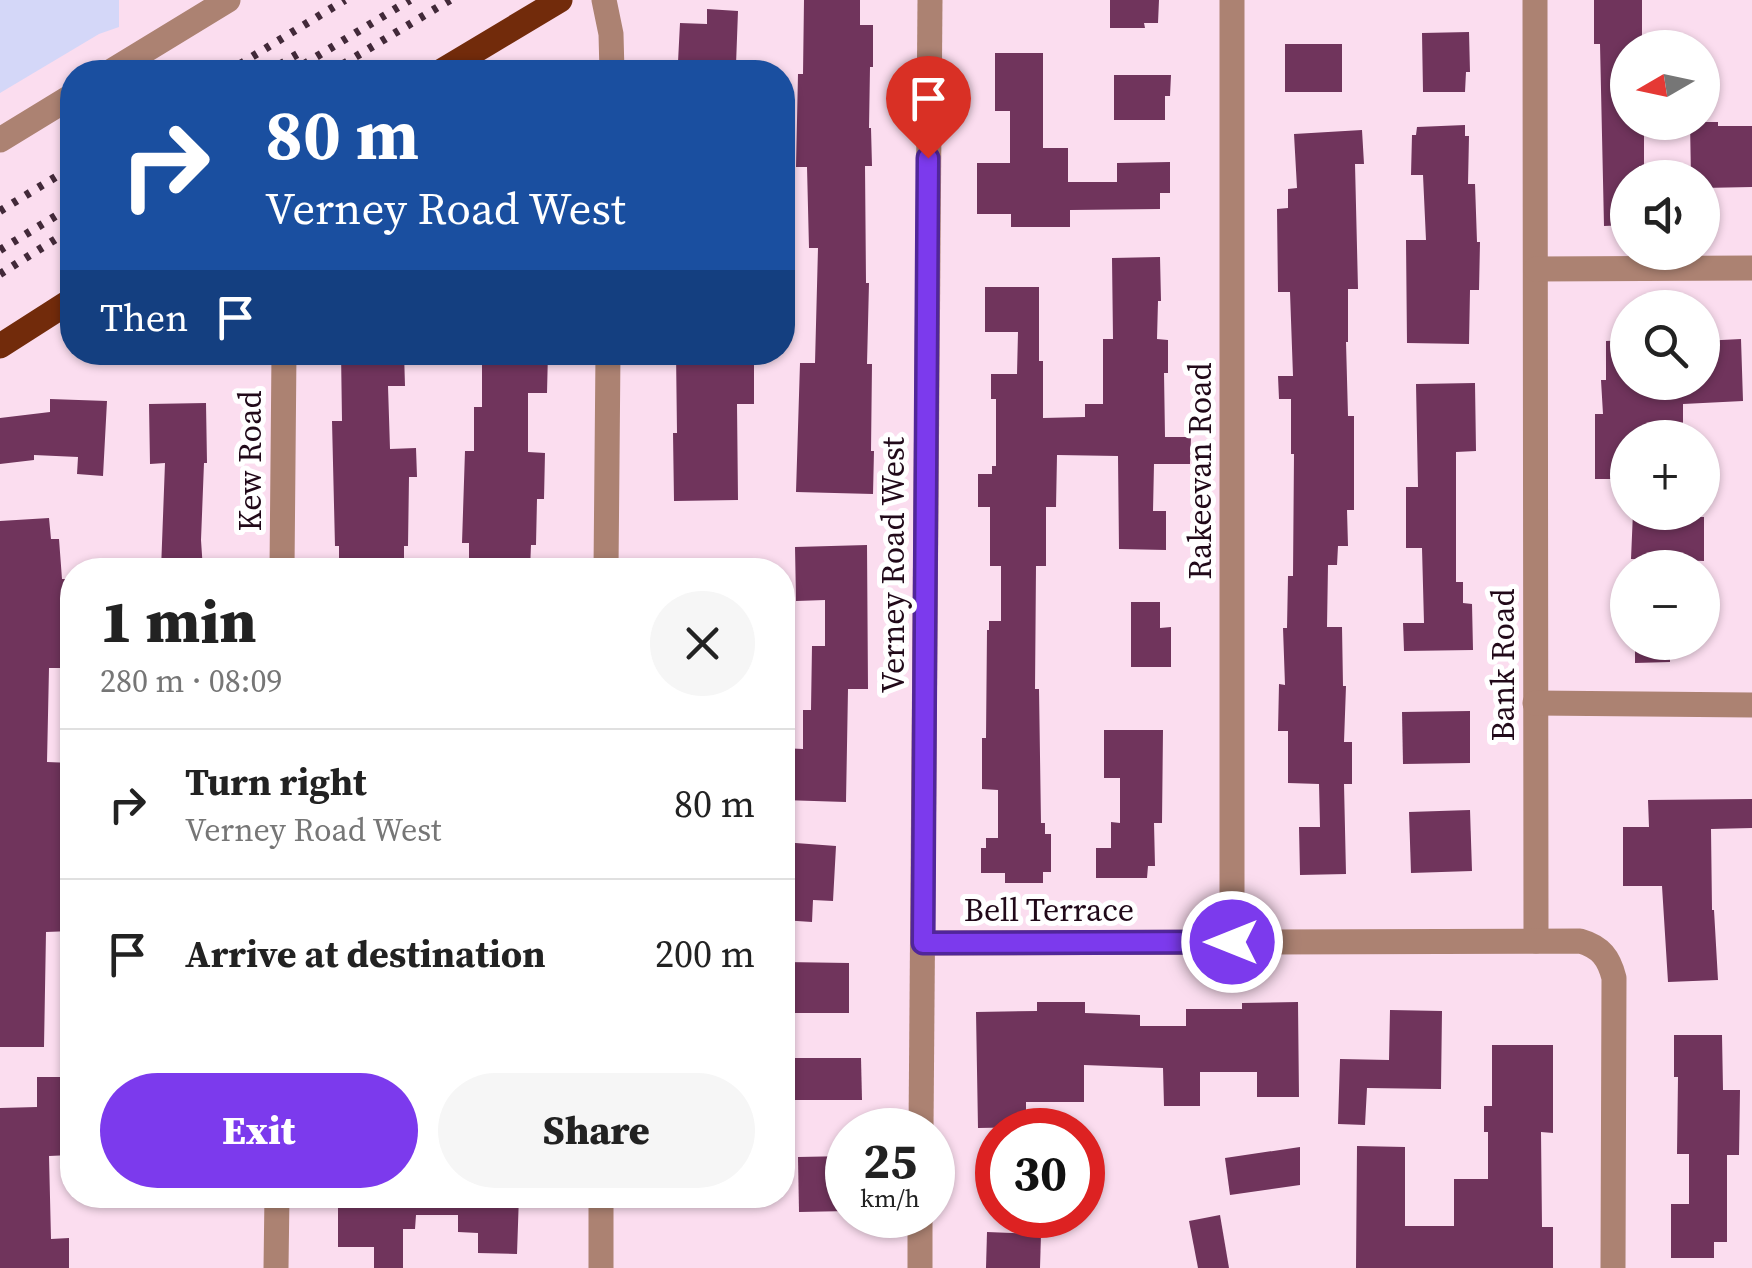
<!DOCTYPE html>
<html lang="en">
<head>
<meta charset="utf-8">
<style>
  :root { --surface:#fff; --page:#f6f6f6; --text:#222; --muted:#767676; --line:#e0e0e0; --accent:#7c3aed }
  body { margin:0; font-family:"Source Serif 4",serif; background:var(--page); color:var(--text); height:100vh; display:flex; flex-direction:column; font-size:38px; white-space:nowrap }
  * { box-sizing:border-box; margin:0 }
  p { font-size:32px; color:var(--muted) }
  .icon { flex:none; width:55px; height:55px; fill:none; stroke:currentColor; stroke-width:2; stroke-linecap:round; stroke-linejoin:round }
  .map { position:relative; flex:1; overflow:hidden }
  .panel { position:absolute; left:60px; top:558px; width:735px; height:650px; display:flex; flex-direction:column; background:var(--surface); border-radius:40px; box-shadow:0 2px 8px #0004 }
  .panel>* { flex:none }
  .guide { position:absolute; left:60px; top:60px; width:735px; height:305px; border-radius:40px; box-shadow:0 2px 8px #0004; background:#1a4fa0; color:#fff; overflow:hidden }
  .needle { width:65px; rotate:261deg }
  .fabs { position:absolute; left:1610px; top:30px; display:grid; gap:20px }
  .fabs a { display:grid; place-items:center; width:110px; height:110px; border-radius:50%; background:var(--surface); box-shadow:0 2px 8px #0004; font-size:50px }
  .speed { position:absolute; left:825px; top:1108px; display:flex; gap:20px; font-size:50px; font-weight:700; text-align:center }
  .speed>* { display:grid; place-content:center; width:130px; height:130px; border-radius:50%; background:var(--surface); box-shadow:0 2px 8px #0004; line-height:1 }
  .speed small { font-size:25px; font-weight:400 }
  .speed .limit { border:15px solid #d22; background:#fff; color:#111 }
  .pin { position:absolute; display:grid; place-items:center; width:85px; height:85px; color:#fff; margin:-102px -42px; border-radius:50% 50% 50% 0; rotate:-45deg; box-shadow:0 0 10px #0007 }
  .pin .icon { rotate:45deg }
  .me { position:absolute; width:110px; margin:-55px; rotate:270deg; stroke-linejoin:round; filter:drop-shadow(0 0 8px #0008) }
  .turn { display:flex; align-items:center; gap:35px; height:210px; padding:0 40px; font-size:45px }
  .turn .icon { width:130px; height:130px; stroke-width:2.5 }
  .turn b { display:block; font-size:70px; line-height:85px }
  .then { display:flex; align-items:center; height:95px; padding:0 40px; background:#0003; gap:20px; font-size:38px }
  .round { display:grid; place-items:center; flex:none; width:105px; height:105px; border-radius:52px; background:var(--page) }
  .headline { display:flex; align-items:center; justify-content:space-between; height:170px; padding:0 40px }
  h1 { font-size:60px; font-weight:800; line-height:75px }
  .action { display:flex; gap:20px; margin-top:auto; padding:20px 40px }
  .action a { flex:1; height:115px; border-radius:60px; background:var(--accent); color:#fff; font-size:40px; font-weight:800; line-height:115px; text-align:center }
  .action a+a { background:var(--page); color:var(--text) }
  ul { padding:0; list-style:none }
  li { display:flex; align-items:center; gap:30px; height:150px; padding:0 40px; border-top:2px solid var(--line) }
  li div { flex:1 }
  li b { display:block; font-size:38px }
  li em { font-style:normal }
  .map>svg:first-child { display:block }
</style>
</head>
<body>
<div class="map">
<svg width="1752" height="1268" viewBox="0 0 1752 1268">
  <rect width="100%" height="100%" fill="#fbddef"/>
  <polygon fill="#d4d7f8" points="0,0 119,0 119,27 99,34 0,93"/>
  <g fill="#70345c">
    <polygon points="804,0 860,0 860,25 873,25 873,67 870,67 869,128 871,128 872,166 865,166 866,283 869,283 867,364 872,364 871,451 874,451 873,494 796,492 800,363 815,363 818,248 809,248 807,167 796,167 798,74 803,74"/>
    <polygon points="1110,0 1159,0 1158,23 1144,23 1145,28 1110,28"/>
    <polygon points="1594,0 1642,0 1642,44 1628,44 1628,122 1644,122 1644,166 1639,166 1639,178 1628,178 1628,225 1604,226 1600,44 1594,44"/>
    <polygon points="707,9 738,11 736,65 678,62 680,23 707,24"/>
    <polygon points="1469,32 1470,72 1466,72 1465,92 1423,92 1422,33"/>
    <rect x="1285" y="44" width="57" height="48"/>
    <polygon points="995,53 1043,53 1043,148 1068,148 1068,182 1117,182 1117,163 1170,162 1170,193 1160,193 1160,209 1070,210 1070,227 1011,227 1011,214 977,214 977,163 1010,163 1010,111 995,111"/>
    <polygon points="1114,75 1171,75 1170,96 1165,96 1165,120 1114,120"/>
    <polygon points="1690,122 1718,122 1718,126 1752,126 1752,187 1702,188 1702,178 1691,178"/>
    <polygon points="1465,125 1465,136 1469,136 1468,184 1475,184 1477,242 1480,242 1479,290 1470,290 1469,344 1407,343 1406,240 1426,240 1423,175 1411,175 1412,135 1416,135 1417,127"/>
    <polygon points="1362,130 1364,164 1355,164 1358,289 1348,289 1348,342 1346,342 1348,416 1354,416 1354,510 1347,510 1348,546 1338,546 1337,565 1328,565 1327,627 1342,627 1343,686 1346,686 1344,742 1352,742 1352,784 1344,784 1346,874 1300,875 1299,827 1320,827 1319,784 1288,783 1288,731 1278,731 1279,684 1285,685 1283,628 1287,628 1288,576 1293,576 1294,454 1291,454 1291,399 1279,399 1278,376 1293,376 1290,292 1278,292 1277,209 1288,208 1288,189 1297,188 1294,134"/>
    <polygon points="1160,257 1161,301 1158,301 1157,339 1168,340 1168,373 1164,373 1165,437 1191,437 1190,464 1154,464 1153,511 1166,511 1166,550 1119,549 1118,456 1057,455 1056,507 1046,507 1046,566 1036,566 1035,689 1039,689 1041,823 1045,823 1045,834 1051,834 1051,872 1043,872 1043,883 1005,883 1005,873 981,873 981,848 986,848 986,838 998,838 998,790 982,789 982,738 986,738 987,630 989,630 989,621 1001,621 1001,566 990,566 990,507 978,507 978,474 992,474 992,466 996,466 996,399 991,399 991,374 1017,374 1018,332 985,332 985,287 1039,287 1039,361 1043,361 1043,418 1085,417 1085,404 1103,404 1103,339 1113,339 1112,258"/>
    <polygon points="1741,339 1743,401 1683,404 1683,438 1628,438 1628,479 1595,479 1595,414 1603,414 1601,380 1606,380 1606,341 1628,340 1628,382 1702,382 1702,341"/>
    <polygon points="341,352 404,352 405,386 388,386 390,449 416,448 417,477 409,477 408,546 404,546 404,570 339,570 339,546 335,546 332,421 342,421"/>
    <polygon points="482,352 548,352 547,393 528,393 528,452 545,453 544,499 537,499 536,545 531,545 530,570 469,570 469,543 462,543 465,451 474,451 474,407 482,407"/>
    <polygon points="676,352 754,352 754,404 737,404 738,500 674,501 673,433 677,433"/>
    <polygon points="1475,383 1476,451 1456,452 1456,582 1463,582 1463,603 1472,604 1473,650 1404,651 1403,623 1424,623 1422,548 1406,548 1406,487 1418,487 1416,384"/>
    <polygon points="50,399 107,401 103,476 77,474 78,457 34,455 34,460 0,464 0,418 50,412"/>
    <polygon points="206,403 207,463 204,463 201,540 203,570 161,570 165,463 150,464 149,404"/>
    <polygon points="1633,512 1677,512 1677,517 1704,517 1704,561 1631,559"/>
    <polygon points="49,518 51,539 59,539 62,579 72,579 72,609 63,609 66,668 49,668 47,762 72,763 72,931 46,932 44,1047 0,1047 0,521"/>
    <polygon points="867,545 868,689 848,689 846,802 782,800 782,748 803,749 803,710 811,710 812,646 825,646 825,600 796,601 795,547"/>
    <polygon points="1131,602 1160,602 1160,628 1171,627 1171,667 1131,667"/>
    <polygon points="1635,642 1670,642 1670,662 1635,663"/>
    <polygon points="1470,711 1470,763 1403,764 1402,712"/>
    <polygon points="1104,730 1163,730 1162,823 1154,823 1155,866 1148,866 1147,878 1096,878 1096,848 1111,848 1111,822 1120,823 1120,778 1104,778"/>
    <polygon points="1752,799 1752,828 1711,829 1712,910 1714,910 1718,980 1668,982 1662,886 1623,886 1623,827 1649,827 1648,800"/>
    <polygon points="1470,810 1472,871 1411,873 1409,812"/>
    <polygon points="782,842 836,846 833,901 813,900 812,922 782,920"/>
    <polygon points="785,962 849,963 849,1013 785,1013"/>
    <polygon points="1037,1002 1085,1002 1085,1013 1140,1015 1140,1026 1186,1026 1186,1009 1242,1009 1242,1003 1298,1002 1299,1097 1257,1097 1257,1072 1200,1072 1200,1106 1164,1106 1163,1068 1084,1065 1084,1102 1026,1102 1026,1127 978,1128 976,1012 1037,1011"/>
    <polygon points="1390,1010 1442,1011 1441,1089 1367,1088 1365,1125 1338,1124 1340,1059 1389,1060"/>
    <polygon points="1674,1035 1722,1035 1723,1090 1740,1090 1739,1155 1727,1155 1727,1242 1714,1242 1714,1258 1671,1258 1671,1204 1689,1204 1689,1154 1677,1154 1678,1077 1674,1077"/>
    <polygon points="1492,1045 1553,1045 1553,1133 1541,1132 1542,1227 1553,1227 1553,1268 1356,1268 1357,1146 1405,1147 1405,1226 1454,1226 1454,1179 1488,1179 1488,1132 1484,1132 1484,1106 1492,1106"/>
    <polygon points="782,1058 861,1058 862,1100 782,1100"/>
    <polygon points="37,1077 70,1077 71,1155 49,1156 51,1239 69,1238 69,1268 0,1268 0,1108 37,1107"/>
    <polygon points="1300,1147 1300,1185 1230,1195 1225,1158"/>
    <polygon points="848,1156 848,1211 799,1212 798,1157"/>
    <polygon points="338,1195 519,1195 517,1254 478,1253 478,1233 458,1232 458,1215 416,1215 415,1229 403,1229 403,1268 374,1268 374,1247 338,1247"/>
    <polygon points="1220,1215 1229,1268 1198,1268 1189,1221"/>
    <polygon points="987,1232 1041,1234 1040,1268 986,1268"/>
  </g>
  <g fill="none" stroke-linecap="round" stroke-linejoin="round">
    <g stroke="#ac8272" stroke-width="25">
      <polyline points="604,0 611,34 612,72"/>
      <polyline points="1535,0 1536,941"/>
      <polyline points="110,72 228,0"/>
      <polyline points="0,140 72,96"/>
      <polyline points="1536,269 1752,268"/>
      <polyline points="282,570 284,352"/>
      <polyline points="606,570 608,352"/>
      <polyline points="1535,703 1752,705"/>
      <polyline points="1232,941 1232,0"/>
      <path d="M 923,943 L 1580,941 C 1601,947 1609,958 1614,978 L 1613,1268"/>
      <polyline points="921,1130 930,0"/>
      <polyline points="276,1268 277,1195"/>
      <polyline points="601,1268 601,1195"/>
      <polyline points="920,1268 920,1215"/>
    </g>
    <g stroke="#722b0b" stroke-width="25">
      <polyline points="440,72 560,0"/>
      <polyline points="0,346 72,300"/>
    </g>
    <g stroke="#422939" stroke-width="8" stroke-dasharray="5 10" stroke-linecap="butt">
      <polyline points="227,72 345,0"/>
      <polyline points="267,72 301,52"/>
      <polyline points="291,72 410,0"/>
      <polyline points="330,72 450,0"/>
      <polyline points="0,211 72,167"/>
      <polyline points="0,250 72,206"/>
      <polyline points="0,274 72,229"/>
    </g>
  </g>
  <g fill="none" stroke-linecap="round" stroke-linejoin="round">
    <g stroke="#51269a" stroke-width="25">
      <polyline id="route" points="928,158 923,943 1232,942"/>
    </g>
    <use href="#route" stroke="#7c3aed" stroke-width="18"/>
  </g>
  <g text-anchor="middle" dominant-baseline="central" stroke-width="10" stroke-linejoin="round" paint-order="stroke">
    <g font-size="32" fill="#210919" stroke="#fff">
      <text transform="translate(250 461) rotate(-90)">Kew Road</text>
      <text transform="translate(1200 471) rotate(-90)">Rakeevan Road</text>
      <text transform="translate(893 565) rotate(-90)">Verney Road West</text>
      <text transform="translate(1503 665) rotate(-90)">Bank Road</text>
      <text x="1049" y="910">Bell Terrace</text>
    </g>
  </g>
</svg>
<div class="fabs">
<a><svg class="needle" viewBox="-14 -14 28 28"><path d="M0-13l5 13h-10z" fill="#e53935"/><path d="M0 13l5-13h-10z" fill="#767676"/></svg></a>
<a><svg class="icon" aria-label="sound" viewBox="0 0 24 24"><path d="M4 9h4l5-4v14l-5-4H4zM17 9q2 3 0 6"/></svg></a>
<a><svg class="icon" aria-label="search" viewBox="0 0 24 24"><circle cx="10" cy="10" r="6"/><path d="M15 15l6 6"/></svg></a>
<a>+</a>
<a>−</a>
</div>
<div class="speed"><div>25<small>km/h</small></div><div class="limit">30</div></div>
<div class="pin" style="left:928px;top:158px;background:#d93025"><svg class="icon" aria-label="arrive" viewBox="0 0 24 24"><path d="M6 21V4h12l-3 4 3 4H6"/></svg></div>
<svg class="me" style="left:1232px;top:942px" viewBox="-20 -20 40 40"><circle r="17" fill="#7c3aed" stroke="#fff" stroke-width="3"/><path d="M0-11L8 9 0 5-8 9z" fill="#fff"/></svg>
<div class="guide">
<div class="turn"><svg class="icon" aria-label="right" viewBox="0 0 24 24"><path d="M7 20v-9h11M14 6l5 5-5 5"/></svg><div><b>80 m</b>Verney Road West</div></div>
<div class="then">Then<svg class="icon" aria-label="arrive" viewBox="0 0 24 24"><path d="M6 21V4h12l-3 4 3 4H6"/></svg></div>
</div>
<section class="panel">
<div class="headline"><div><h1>1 min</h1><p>280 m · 08:09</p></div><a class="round"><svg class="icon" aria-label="close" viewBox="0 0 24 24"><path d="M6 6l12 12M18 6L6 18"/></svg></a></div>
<ul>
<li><svg class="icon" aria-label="right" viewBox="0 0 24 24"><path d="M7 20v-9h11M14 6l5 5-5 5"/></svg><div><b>Turn right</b><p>Verney Road West</p></div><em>80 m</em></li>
<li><svg class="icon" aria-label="arrive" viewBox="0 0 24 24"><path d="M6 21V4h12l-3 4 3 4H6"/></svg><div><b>Arrive at destination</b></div><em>200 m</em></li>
</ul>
<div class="action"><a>Exit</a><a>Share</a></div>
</section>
</div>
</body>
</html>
